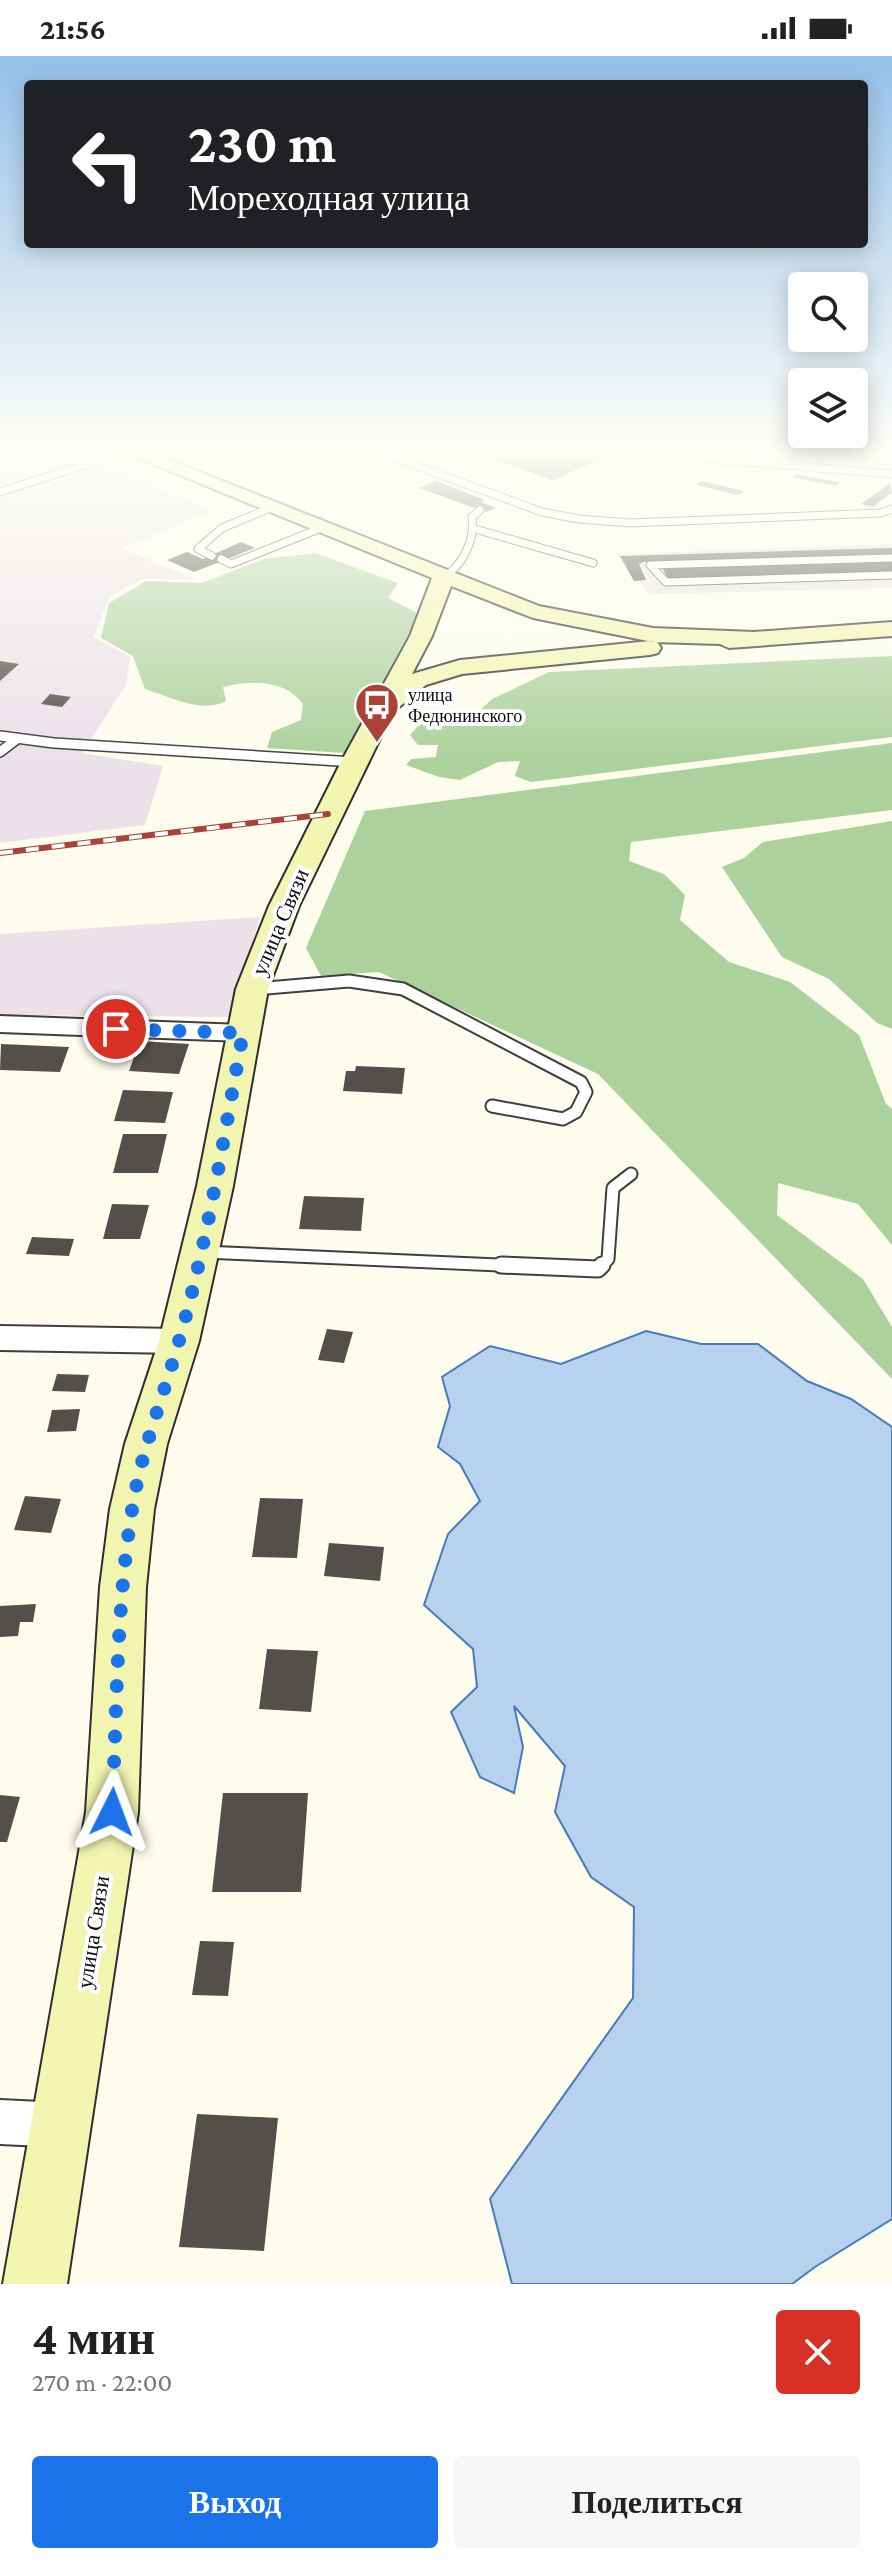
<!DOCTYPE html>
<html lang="ru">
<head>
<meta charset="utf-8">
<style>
  :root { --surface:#fff; --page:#f6f6f6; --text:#222; --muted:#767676; --accent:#1a73e8 }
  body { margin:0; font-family:"Crimson Pro",serif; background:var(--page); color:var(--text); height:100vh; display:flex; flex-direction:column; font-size:30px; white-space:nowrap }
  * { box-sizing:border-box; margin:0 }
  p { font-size:26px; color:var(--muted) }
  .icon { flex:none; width:44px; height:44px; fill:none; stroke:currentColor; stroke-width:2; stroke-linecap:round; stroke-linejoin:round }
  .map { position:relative; height:2228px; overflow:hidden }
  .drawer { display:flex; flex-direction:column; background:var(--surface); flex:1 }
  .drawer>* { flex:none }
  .hud { position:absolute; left:24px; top:24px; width:844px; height:168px; border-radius:8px; box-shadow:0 4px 20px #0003; background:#202124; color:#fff; overflow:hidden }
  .tools { position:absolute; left:788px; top:216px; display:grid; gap:16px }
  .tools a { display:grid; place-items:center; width:80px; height:80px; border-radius:8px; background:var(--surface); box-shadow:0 4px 20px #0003; font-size:40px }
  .pin { position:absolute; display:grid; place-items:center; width:68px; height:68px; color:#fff; margin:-34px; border:4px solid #fff; border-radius:50%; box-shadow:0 2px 8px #0007 }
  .me { position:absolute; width:88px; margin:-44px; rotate:3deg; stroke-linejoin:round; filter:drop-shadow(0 0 6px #0008) }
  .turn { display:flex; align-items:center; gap:28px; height:168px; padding:0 32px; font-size:36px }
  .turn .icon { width:104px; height:104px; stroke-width:2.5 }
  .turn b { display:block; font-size:56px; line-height:68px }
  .round { display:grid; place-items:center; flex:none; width:84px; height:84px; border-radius:8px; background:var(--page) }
  .overview { display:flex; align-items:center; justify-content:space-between; height:136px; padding:0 32px }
  h1 { font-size:48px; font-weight:700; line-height:60px }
  .button { display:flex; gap:16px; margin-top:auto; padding:16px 32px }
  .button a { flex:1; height:92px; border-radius:8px; background:var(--accent); color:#fff; font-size:32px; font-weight:700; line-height:92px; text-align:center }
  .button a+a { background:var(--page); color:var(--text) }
  .status { display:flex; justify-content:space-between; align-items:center; height:56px; padding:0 40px; background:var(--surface); direction:ltr }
  .status svg { height:22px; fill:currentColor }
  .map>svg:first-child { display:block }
</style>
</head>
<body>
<div class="status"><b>21:56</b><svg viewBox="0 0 49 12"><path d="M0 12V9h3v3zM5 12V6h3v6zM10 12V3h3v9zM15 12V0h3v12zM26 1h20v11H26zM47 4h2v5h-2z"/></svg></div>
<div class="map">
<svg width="892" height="2228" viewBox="0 0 892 2228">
  <rect width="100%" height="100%" fill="#fdfced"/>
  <g fill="#eae1e9">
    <polygon points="0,394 71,394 212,455 121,492 197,524 143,523 110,540 94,581 130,601 126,629 82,697 163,710 145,769 0,787"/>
    <polygon points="892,488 892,532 650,538 616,498"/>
    <polygon points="260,861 230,961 0,959 0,878"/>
  </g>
  <g fill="#acd19d">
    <path d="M 315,497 L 398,527 L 388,542 L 419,558 L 344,697 L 267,692 L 272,676 L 301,664 L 303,648 C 285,623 249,624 223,631 L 226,645 C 201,658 171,641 145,633 L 133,600 L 101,582 L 109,547 L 146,525 L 202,527 L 264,503 Z"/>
    <polygon points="892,600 892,681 531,726 515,720 520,705 498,706 460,724 439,721 406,709 411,703 436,701 438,689 418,689 410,679 426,661 441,661 454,669 467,667 492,643 549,616"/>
    <polygon points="892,687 892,754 631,786 629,805 664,818 685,839 680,864 729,906 790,926 859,979 886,1048 892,1053 892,1189 858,1148 778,1127 777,1159 863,1223 892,1271 892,1323 598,1018 379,916 321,920 306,892 365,755"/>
    <polygon points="892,765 892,973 877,967 829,923 782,901 722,811 744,802 763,786"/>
  </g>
  <polygon fill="#b8d1ee" stroke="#487bbc" stroke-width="2" points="646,1275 701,1288 758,1288 807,1325 851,1343 892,1371 892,2163 815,2211 792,2228 512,2228 490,2143 633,1942 634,1851 591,1821 555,1756 565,1710 514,1650 523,1691 514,1737 480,1721 451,1656 477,1631 473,1593 424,1549 448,1478 480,1445 460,1408 438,1391 450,1350 442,1321 490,1290 561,1308"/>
  <g fill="#534f4a">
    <polygon points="515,394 602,394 598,396 609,400 553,424 493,403"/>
    <polygon points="804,394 850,394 852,395 852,401"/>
    <polygon points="796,418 840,426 837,430 793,422"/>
    <polygon points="436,425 485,444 481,446 496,452 486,456 419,432"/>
    <polygon points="701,425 744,435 739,439 696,429"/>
    <polygon points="890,427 892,436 873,451 861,448"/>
    <polygon points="241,486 255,492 194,516 167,504 187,496 203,503"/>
    <polygon points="892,492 892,499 643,506 639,508 646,524 634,525 620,500"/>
    <polygon points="892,505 892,516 668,523 662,511"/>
    <polygon points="0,605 19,608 0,625"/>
    <polygon points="50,638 71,641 62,651 41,648"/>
    <polygon points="140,985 189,988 179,1018 129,1015"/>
    <polygon points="1,988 69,991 60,1016 0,1014"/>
    <polygon points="356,1010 405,1012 402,1038 343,1035 346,1015 355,1015"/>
    <polygon points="123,1034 173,1036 165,1067 114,1065"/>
    <polygon points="123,1078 167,1078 158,1117 113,1117"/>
    <polygon points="304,1140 364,1142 361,1175 299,1173"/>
    <polygon points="112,1148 149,1149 140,1183 103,1183"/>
    <polygon points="32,1181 74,1183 69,1200 26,1198"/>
    <polygon points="327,1273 353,1276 344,1307 318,1304"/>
    <polygon points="57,1318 89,1319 85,1336 52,1335"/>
    <polygon points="80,1353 76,1375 47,1376 52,1354"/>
    <polygon points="25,1440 61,1443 51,1477 14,1474"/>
    <polygon points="260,1442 303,1443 297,1502 252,1501"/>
    <polygon points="329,1487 384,1491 380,1525 324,1520"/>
    <polygon points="36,1548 33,1566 20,1566 18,1580 0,1581 0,1550"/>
    <polygon points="267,1593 318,1595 311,1656 259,1653"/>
    <polygon points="223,1737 308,1737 301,1836 212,1836"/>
    <polygon points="0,1739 20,1741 7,1786 0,1786"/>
    <polygon points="200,1885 234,1886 228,1940 192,1939"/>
    <polygon points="197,2058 278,2062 264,2195 179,2191"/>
  </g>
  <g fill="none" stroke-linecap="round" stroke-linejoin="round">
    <g stroke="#3f3f3f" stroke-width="9">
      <g id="service-far3">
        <polyline points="373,394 542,456 579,463 630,467 881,457 892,453"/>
        <polyline points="655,394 673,400 892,418"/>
        <polyline points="0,436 128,395"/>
        <polyline points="475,473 593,507"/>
        <polyline points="212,500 198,493 222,472 270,452"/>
        <polyline points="892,502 650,509 666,526 892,519"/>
        <polyline points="221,503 231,508 321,472"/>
        <path d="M 443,522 C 463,509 475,485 472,461 L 480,454"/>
      </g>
    </g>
    <g stroke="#3f3f3f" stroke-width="12">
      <g id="service-far2">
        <polyline points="0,680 54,687 354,706"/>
        <polyline points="0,696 17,683"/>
      </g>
    </g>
    <g stroke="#3f3f3f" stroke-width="15">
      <g id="service-far1">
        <polyline points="255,933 349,925 403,933 581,1026 586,1036 576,1056 563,1063 492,1050"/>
        <polyline points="203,1196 547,1211"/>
        <polyline points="600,1211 608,1203 613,1132 631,1118"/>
      </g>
    </g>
    <g stroke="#3f3f3f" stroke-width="19">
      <polyline id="service" points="501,1209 598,1213 602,1209"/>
    </g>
    <g stroke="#3f3f3f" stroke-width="4">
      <g id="minor">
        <polygon points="0,960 243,969 251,971 255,977 251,983 243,985 0,976"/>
        <polygon points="0,1270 179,1273 189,1276 194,1285 189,1294 179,1297 0,1294"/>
        <polygon points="0,2044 63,2047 78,2054 85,2069 78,2084 63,2091 0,2088"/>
      </g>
    </g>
    <g stroke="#2e2e2e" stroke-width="4">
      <polygon id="secondary" points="118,394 144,394 539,550 653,572 754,576 892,566 892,580 729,592 720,588 653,586 533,562 451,530 432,580 412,618 460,604 650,585 658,587 661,592 658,597 650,599 462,618 426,629 393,656 299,850 268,933 233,1130 199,1285 167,1388 154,1453 146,1531 138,1756 67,2228 3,2228 86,1756 100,1531 110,1453 125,1388 159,1285 197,1130 236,933 269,850 341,706 410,580 432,522"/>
    </g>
    <use href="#service-far3" stroke="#fff" stroke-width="7"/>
    <use href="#service-far2" stroke="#fff" stroke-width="9"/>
    <use href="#service-far1" stroke="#fff" stroke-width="11"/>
    <use href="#service" stroke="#fff" stroke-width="15"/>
    <use href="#minor" fill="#fff" fill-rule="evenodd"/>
    <use href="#secondary" fill="#f1f5b0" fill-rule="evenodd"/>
    <g stroke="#aa4336" stroke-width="6">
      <polyline id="rail" points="0,797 328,758"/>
    </g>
    <use href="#rail" stroke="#fff" stroke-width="4" stroke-dasharray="13" stroke-linecap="butt"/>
  </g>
  <linearGradient id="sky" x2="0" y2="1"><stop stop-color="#95c0ea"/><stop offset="0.56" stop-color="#fefef7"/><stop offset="1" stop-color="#fefef7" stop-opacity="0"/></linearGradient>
  <rect width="892" height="706" fill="url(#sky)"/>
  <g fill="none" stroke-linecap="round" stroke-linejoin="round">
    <path stroke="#1a73e8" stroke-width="14" stroke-dasharray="0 25.2" d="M 112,1756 C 117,1655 116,1553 132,1454 C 141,1395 163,1342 179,1285 C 208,1184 224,1080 243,977 L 116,973"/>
  </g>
  <defs>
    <g id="bus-pin" transform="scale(2.3)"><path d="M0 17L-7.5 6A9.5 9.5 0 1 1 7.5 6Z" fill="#aa4336" stroke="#fff"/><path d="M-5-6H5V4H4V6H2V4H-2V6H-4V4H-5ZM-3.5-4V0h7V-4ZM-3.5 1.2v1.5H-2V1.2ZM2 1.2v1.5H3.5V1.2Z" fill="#fff"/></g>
  </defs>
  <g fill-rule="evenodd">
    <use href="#bus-pin" x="377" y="649"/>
  </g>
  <g text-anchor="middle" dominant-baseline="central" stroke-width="8" stroke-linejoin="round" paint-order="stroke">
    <g font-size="18" fill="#0c0c0c" stroke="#fff" text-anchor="start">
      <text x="408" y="639">улица<tspan x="408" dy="21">Федюнинского</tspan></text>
    </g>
    <g font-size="22" fill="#0c0c0c" stroke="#fff">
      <text transform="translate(280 866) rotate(-67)">улица Связи</text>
      <text transform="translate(93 1876) rotate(-81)">улица Связи</text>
    </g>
  </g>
</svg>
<div class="tools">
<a><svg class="icon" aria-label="search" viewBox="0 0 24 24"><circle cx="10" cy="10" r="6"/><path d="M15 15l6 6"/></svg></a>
<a><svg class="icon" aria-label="layers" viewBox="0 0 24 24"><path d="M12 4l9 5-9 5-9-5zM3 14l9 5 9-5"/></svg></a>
</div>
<div class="pin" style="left:116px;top:973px;background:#d93025"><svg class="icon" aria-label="arrive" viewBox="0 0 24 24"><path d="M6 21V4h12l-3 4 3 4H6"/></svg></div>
<svg class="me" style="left:112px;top:1756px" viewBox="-20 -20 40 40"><path d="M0-17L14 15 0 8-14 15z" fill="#1a73e8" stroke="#fff" stroke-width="4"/></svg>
<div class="hud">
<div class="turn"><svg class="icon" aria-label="left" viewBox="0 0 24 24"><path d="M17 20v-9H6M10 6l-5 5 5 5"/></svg><div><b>230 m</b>Мореходная улица</div></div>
</div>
</div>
<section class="drawer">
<div class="overview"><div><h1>4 мин</h1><p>270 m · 22:00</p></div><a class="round" style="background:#d93025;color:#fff"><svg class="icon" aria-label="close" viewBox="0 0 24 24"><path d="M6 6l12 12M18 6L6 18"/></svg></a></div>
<div class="button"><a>Выход</a><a>Поделиться</a></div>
</section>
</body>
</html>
